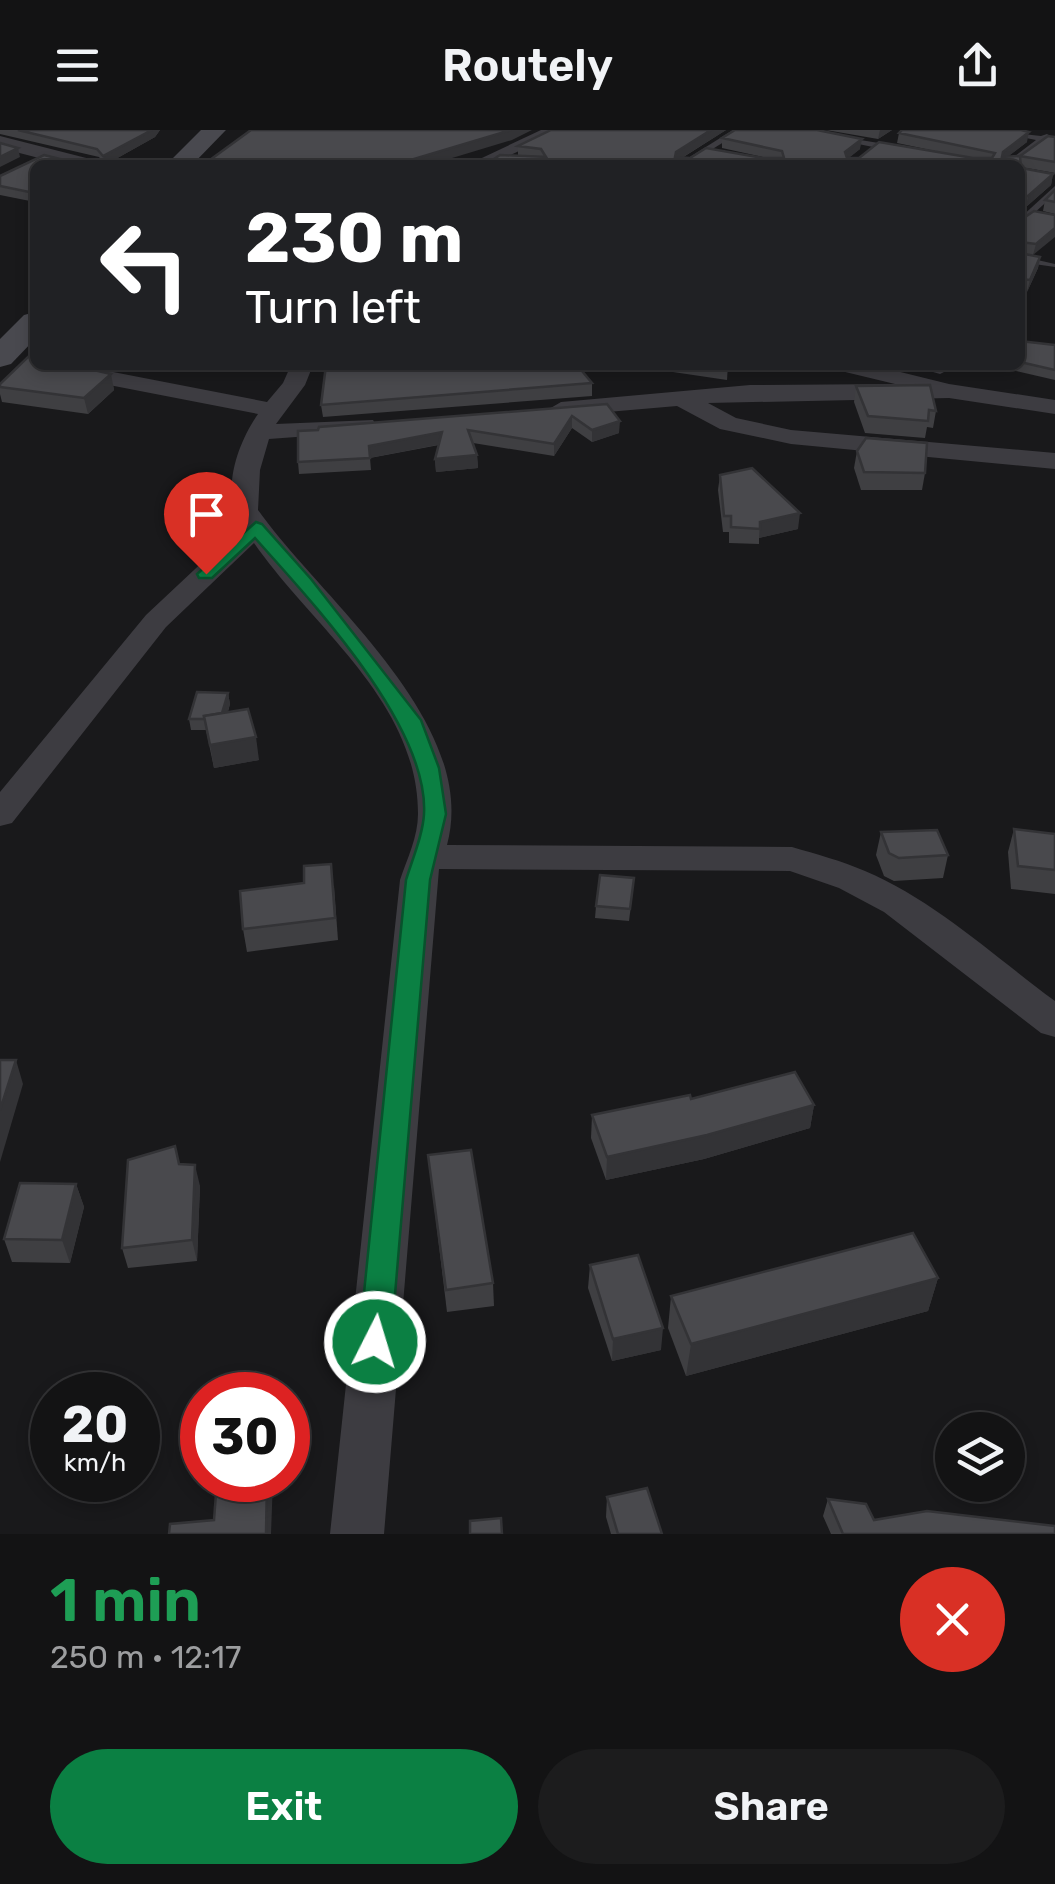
<!DOCTYPE html>
<html lang="en">
<head>
<meta charset="utf-8">
<style>
  :root { --surface:#131314; --page:#1c1c1d; --text:#f1f3f6; --muted:#9d9ea0; --line:#323234; --accent:#0b8043 }
  body { margin:0; font-family:Rubik,sans-serif; background:var(--page); color:var(--text); height:100vh; display:flex; flex-direction:column; font-size:38px; white-space:nowrap }
  * { box-sizing:border-box; margin:0 }
  p { font-size:32px; color:var(--muted) }
  .icon { flex:none; width:55px; height:55px; fill:none; stroke:currentColor; stroke-width:2; stroke-linecap:round; stroke-linejoin:round }
  .map { position:relative; height:1404px; overflow:hidden }
  .details { display:flex; flex-direction:column; background:var(--surface); flex:1 }
  .details>* { flex:none }
  .guide { position:absolute; left:30px; top:30px; width:995px; height:210px; border-radius:15px; box-shadow:0 5px 15px #0003,0 0 0 2px var(--line); background:#202124; color:#fff; overflow:hidden }
  .tools { position:absolute; left:935px; top:1282px; display:grid; gap:20px }
  .tools a { display:grid; place-items:center; width:90px; height:90px; border-radius:50%; background:var(--surface); box-shadow:0 5px 15px #0003,0 0 0 2px var(--line); font-size:50px }
  .speed { position:absolute; left:30px; top:1242px; display:flex; gap:20px; font-size:50px; font-weight:700; text-align:center }
  .speed>* { display:grid; place-content:center; width:130px; height:130px; border-radius:50%; background:var(--surface); box-shadow:0 5px 15px #0003,0 0 0 2px var(--line); line-height:1 }
  .speed small { font-size:25px; font-weight:400 }
  .speed .limit { border:15px solid #d22; background:#fff; color:#111 }
  .pin { position:absolute; display:grid; place-items:center; width:85px; height:85px; color:#fff; margin:-102px -42px; border-radius:50% 50% 50% 0; rotate:-45deg; box-shadow:0 0 10px #0007 }
  .pin .icon { rotate:45deg }
  .me { position:absolute; width:110px; margin:-55px; rotate:5deg; stroke-linejoin:round; filter:drop-shadow(0 0 8px #0008) }
  .turn { display:flex; align-items:center; gap:35px; height:210px; padding:0 50px; font-size:45px }
  .turn .icon { width:130px; height:130px; stroke-width:2.5 }
  .turn b { display:block; font-size:70px; line-height:85px }
  .round { display:grid; place-items:center; flex:none; width:105px; height:105px; border-radius:52px; background:var(--page) }
  .overview { display:flex; align-items:center; justify-content:space-between; height:170px; padding:0 50px }
  h1 { font-size:60px; font-weight:600; line-height:75px; color:#1e9e55 }
  .cta { display:flex; gap:20px; margin-top:auto; padding:20px 50px }
  .cta a { flex:1; height:115px; border-radius:60px; background:var(--accent); color:#fff; font-size:40px; font-weight:600; line-height:115px; text-align:center }
  .cta a+a { background:var(--page); color:var(--text) }
  header { display:flex; justify-content:space-between; align-items:center; height:130px; padding:0 50px; background:var(--surface); font-size:45px; font-weight:600 }
  .map>svg:first-child { display:block }
</style>
</head>
<body>
<header><svg class="icon" aria-label="menu" viewBox="0 0 24 24"><path d="M4 6h16M4 12h16M4 18h16"/></svg>Routely<svg class="icon" aria-label="share" viewBox="0 0 24 24"><path d="M12 15V3M7 8l5-5 5 5M5 13v7h14v-7"/></svg></header>
<div class="map">
<svg width="1055" height="1404" viewBox="0 0 1055 1404">
  <rect width="100%" height="100%" fill="#19191b"/>
  <g fill="none" stroke-linecap="round" stroke-linejoin="round">
    <g fill="#3d3c41" fill-rule="evenodd">
      <polygon points="733,0 743,0 687,35 677,35"/>
      <polygon points="987,0 1041,6 1047,4 1055,9 1055,13 1045,12 1013,35 1003,35 1036,10"/>
      <polygon points="836,6 897,16 901,19 897,22 839,10"/>
      <polygon points="1055,56 1055,64 1020,96 1020,88"/>
      <polygon points="1020,126 1055,134 1055,137 1020,132"/>
      <polygon points="909,235 929,235 946,241 940,244"/>
    </g>
    <g fill="#3d3c41" fill-rule="evenodd">
      <polygon points="541,0 563,0 490,35 467,35"/>
      <path d="M 34,230 L 35,235 L 77,235 L 267,272 L 283,253 L 291,235 L 313,235 L 305,255 L 276,294 L 373,290 L 376,295 L 364,302 L 269,309 L 260,340 L 258,380 C 322,470 480,593 447,715 L 792,717 C 816,724 842,731 865,741 C 934,770 995,827 1055,871 L 1055,907 L 1041,903 L 884,782 L 839,758 L 790,741 L 439,739 L 384,1404 L 330,1404 L 400,750 C 407,729 418,707 418,684 C 418,571 313,498 254,413 L 166,497 L 12,693 L 0,696 L 0,662 L 146,485 L 242,395 C 220,363 237,314 258,284 L 42,242 L 31,235 Z"/>
      <polygon points="834,235 872,235 949,254 1055,270 1055,284 949,268 708,273 736,288 791,300 1055,323 1055,339 791,314 720,299 677,276 561,286 549,279 561,272 750,255 895,254 837,240"/>
    </g>
    <polygon fill="#3d3c41" fill-rule="evenodd" points="0,6 98,31 101,35 66,35 0,18"/>
    <g fill="#49494f" fill-rule="evenodd">
      <polygon points="201,0 226,0 192,35 166,35"/>
      <polygon points="35,182 35,209 11,234 0,237 0,209 24,185"/>
    </g>
  </g>
  <g fill="#3f3f42">
    <polygon points="0,0 160,0 155,7 105,35 99,27 0,4"/>
    <polygon points="551,0 726,0 682,28 767,28 722,18 722,8 860,19 848,28 964,27 897,13 899,3 1027,12 1007,27 1020,26 1055,7 1055,43 1021,37 1021,38 1053,44 1051,55 1026,77 1021,77 1022,89 1055,85 1033,125 1040,127 1038,138 1027,162 1020,161 1020,35 485,35 518,26 518,16"/>
    <polygon points="826,0 892,0 878,9"/>
    <polygon points="44,25 64,30 96,30 97,35 35,35 35,72 0,65 0,46"/>
    <polygon points="1055,60 1055,84 1043,81 1045,70"/>
    <polygon points="1020,211 1055,215 1055,250 1007,239 1008,235 1020,235"/>
    <polygon points="97,235 142,235 133,242"/>
    <polygon points="673,235 728,235 727,250 673,242"/>
    <polygon points="111,244 114,260 88,284 2,272 0,264 0,254"/>
    <polygon points="592,253 592,266 323,287 321,275"/>
    <polygon points="856,256 936,281 933,298 927,297 925,308 865,303 854,272"/>
    <polygon points="607,274 619,303 592,312 572,298 554,326 473,313 477,325 478,338 436,342 435,329 439,315 370,328 371,340 299,344 298,332 318,300"/>
    <polygon points="857,321 925,343 922,360 861,360 854,338"/>
    <polygon points="720,345 798,399 759,408 759,414 729,413 729,402 723,402 718,360"/>
    <polygon points="228,563 230,574 228,582 259,630 214,638 206,600 191,600 189,589"/>
    <polygon points="1014,699 1055,704 1055,764 1011,759 1008,722"/>
    <polygon points="881,702 948,725 943,748 894,751 884,746 876,725"/>
    <polygon points="304,753 334,756 338,810 247,822 243,799"/>
    <polygon points="633,760 629,791 595,788 596,776"/>
    <polygon points="691,969 814,975 810,998 704,1029 606,1050 591,1008 592,985"/>
    <polygon points="428,1025 493,1153 494,1176 447,1182"/>
    <polygon points="179,1034 200,1056 197,1131 128,1138 122,1118"/>
    <polygon points="76,1054 84,1077 70,1133 12,1132 4,1109"/>
    <polygon points="590,1135 661,1220 612,1231 588,1158"/>
    <polygon points="938,1148 928,1181 686,1246 668,1198 671,1166"/>
    <polygon points="607,1367 662,1404 611,1404 606,1387"/>
    <polygon points="828,1369 874,1390 1055,1404 831,1404 823,1386"/>
  </g>
  <g fill="#333336">
    <polygon points="152,0 160,0 155,7 105,35 103,26"/>
    <polygon points="511,0 532,0 512,10 429,35 394,35"/>
    <polygon points="711,0 726,0 675,32 676,22"/>
    <polygon points="880,0 892,0 878,9"/>
    <polygon points="1029,2 1027,12 1001,32 1003,22"/>
    <polygon points="862,9 860,19 844,32 845,22"/>
    <polygon points="18,18 20,27 0,37 0,27"/>
    <polygon points="1053,44 1051,55 1026,77 1028,66"/>
    <polygon points="1055,98 1055,107 1033,125 1036,114"/>
    <polygon points="1040,127 1038,138 1027,162 1030,150"/>
    <polygon points="131,235 142,235 133,242"/>
    <polygon points="111,244 114,260 88,284 84,268"/>
    <polygon points="572,286 572,298 554,326 554,314"/>
    <polygon points="620,291 619,303 592,312 592,300"/>
    <polygon points="442,302 442,314 369,328 369,316"/>
    <polygon points="477,325 478,338 436,342 435,329"/>
    <polygon points="800,383 798,399 759,408 760,392"/>
    <polygon points="228,563 230,574 222,600 221,589"/>
    <polygon points="256,607 259,630 214,638 210,615"/>
    <polygon points="16,930 23,954 0,1032 0,980"/>
    <polygon points="814,975 810,998 704,1029 606,1050 607,1027"/>
    <polygon points="195,1035 200,1056 197,1131 192,1110"/>
    <polygon points="76,1054 84,1077 70,1133 62,1110"/>
    <polygon points="938,1148 928,1181 686,1246 691,1214"/>
    <polygon points="663,1198 661,1220 612,1231 613,1209"/>
    <polygon points="267,1350 273,1350 271,1404 266,1404"/>
  </g>
  <g fill="#49494d" stroke="#333336" stroke-width="2.5">
    <polygon points="18,0 152,0 103,26 97,19"/>
    <polygon points="251,0 511,0 394,35 389,35 376,30 363,35 203,35"/>
    <polygon points="551,0 711,0 676,22 675,27 690,28 706,18 763,28 784,28 782,21 722,8 735,0 817,0 862,9 845,22 847,28 859,28 879,12 973,28 992,28 995,23 899,3 902,0 1021,0 1029,2 1003,22 1002,27 1020,26 1021,38 1053,44 1028,66 1020,66 1020,35 485,35 500,25 546,27 541,19 518,16"/>
    <polygon points="1048,6 1055,7 1055,32 1020,26"/>
    <polygon points="0,13 18,18 0,27"/>
    <polygon points="44,25 64,30 96,30 87,35 35,35 34,63 0,56 0,46"/>
    <polygon points="1055,60 1055,72 1045,70"/>
    <polygon points="1020,69 1022,89 1034,81 1055,85 1055,98 1036,114 1020,112"/>
    <polygon points="1020,123 1040,127 1030,150 1020,149"/>
    <polygon points="1020,211 1055,215 1055,240 1020,232"/>
    <polygon points="30,225 35,226 35,235 72,235 111,244 84,268 0,257 0,254"/>
    <polygon points="326,235 577,235 592,253 321,275"/>
    <polygon points="930,255 936,281 929,280 928,291 868,286 856,256"/>
    <polygon points="607,274 620,291 592,300 572,286 554,314 468,300 477,325 435,329 442,302 369,316 370,328 298,332 298,301 318,300 319,297"/>
    <polygon points="866,308 927,313 925,343 864,342 857,321"/>
    <polygon points="752,338 800,383 760,392 760,399 731,397 731,386 724,386 720,345"/>
    <polygon points="197,562 228,563 222,583 204,586 204,589 189,589"/>
    <polygon points="248,579 256,607 210,615 204,586"/>
    <polygon points="1014,699 1055,704 1055,740 1018,736"/>
    <polygon points="937,700 948,725 899,728 889,723 881,702"/>
    <polygon points="331,734 335,788 243,799 240,761 304,753 304,736"/>
    <polygon points="600,745 634,748 630,779 596,776"/>
    <polygon points="0,930 16,930 0,980"/>
    <polygon points="795,942 814,975 707,1005 607,1027 592,985 690,965 691,969"/>
    <polygon points="175,1016 179,1034 195,1035 192,1110 122,1118 128,1030"/>
    <polygon points="471,1020 493,1153 446,1160 428,1025"/>
    <polygon points="20,1053 76,1054 62,1110 4,1109"/>
    <polygon points="913,1103 938,1148 691,1214 671,1166"/>
    <polygon points="638,1125 663,1198 613,1209 590,1135"/>
    <polygon points="217,1350 267,1350 266,1404 169,1404 170,1394 214,1390"/>
    <polygon points="647,1358 662,1404 618,1404 607,1367"/>
    <polygon points="828,1369 866,1374 874,1390 927,1381 1055,1396 1055,1404 843,1404"/>
    <polygon points="501,1388 502,1404 470,1404 470,1391"/>
  </g>
  <path fill="#0b8043" stroke="#07532c" stroke-width="2.5" d="M 256,392 L 262,394 L 311,449 L 421,590 L 439,638 L 446,684 L 430,750 L 391,1212 L 386,1222 L 375,1226 L 364,1222 L 359,1212 L 406,750 C 412,730 423,705 424,684 C 429,596 311,471 255,408 L 212,448 L 199,448 L 197,444 Z"/>
</svg>
<div class="tools">
<a><svg class="icon" aria-label="layers" viewBox="0 0 24 24"><path d="M12 4l9 5-9 5-9-5zM3 14l9 5 9-5"/></svg></a>
</div>
<div class="speed"><div>20<small>km/h</small></div><div class="limit">30</div></div>
<div class="pin" style="left:206px;top:444px;background:#d93025"><svg class="icon" aria-label="arrive" viewBox="0 0 24 24"><path d="M6 21V4h12l-3 4 3 4H6"/></svg></div>
<svg class="me" style="left:375px;top:1212px" viewBox="-20 -20 40 40"><circle r="17" fill="#0b8043" stroke="#fff" stroke-width="3"/><path d="M0-11L8 9 0 5-8 9z" fill="#fff"/></svg>
<div class="guide">
<div class="turn"><svg class="icon" aria-label="left" viewBox="0 0 24 24"><path d="M17 20v-9H6M10 6l-5 5 5 5"/></svg><div><b>230 m</b>Turn left</div></div>
</div>
</div>
<section class="details">
<div class="overview"><div><h1>1 min</h1><p>250 m · 12:17</p></div><a class="round" style="background:#d93025;color:#fff"><svg class="icon" aria-label="close" viewBox="0 0 24 24"><path d="M6 6l12 12M18 6L6 18"/></svg></a></div>
<div class="cta"><a>Exit</a><a>Share</a></div>
</section>
</body>
</html>
